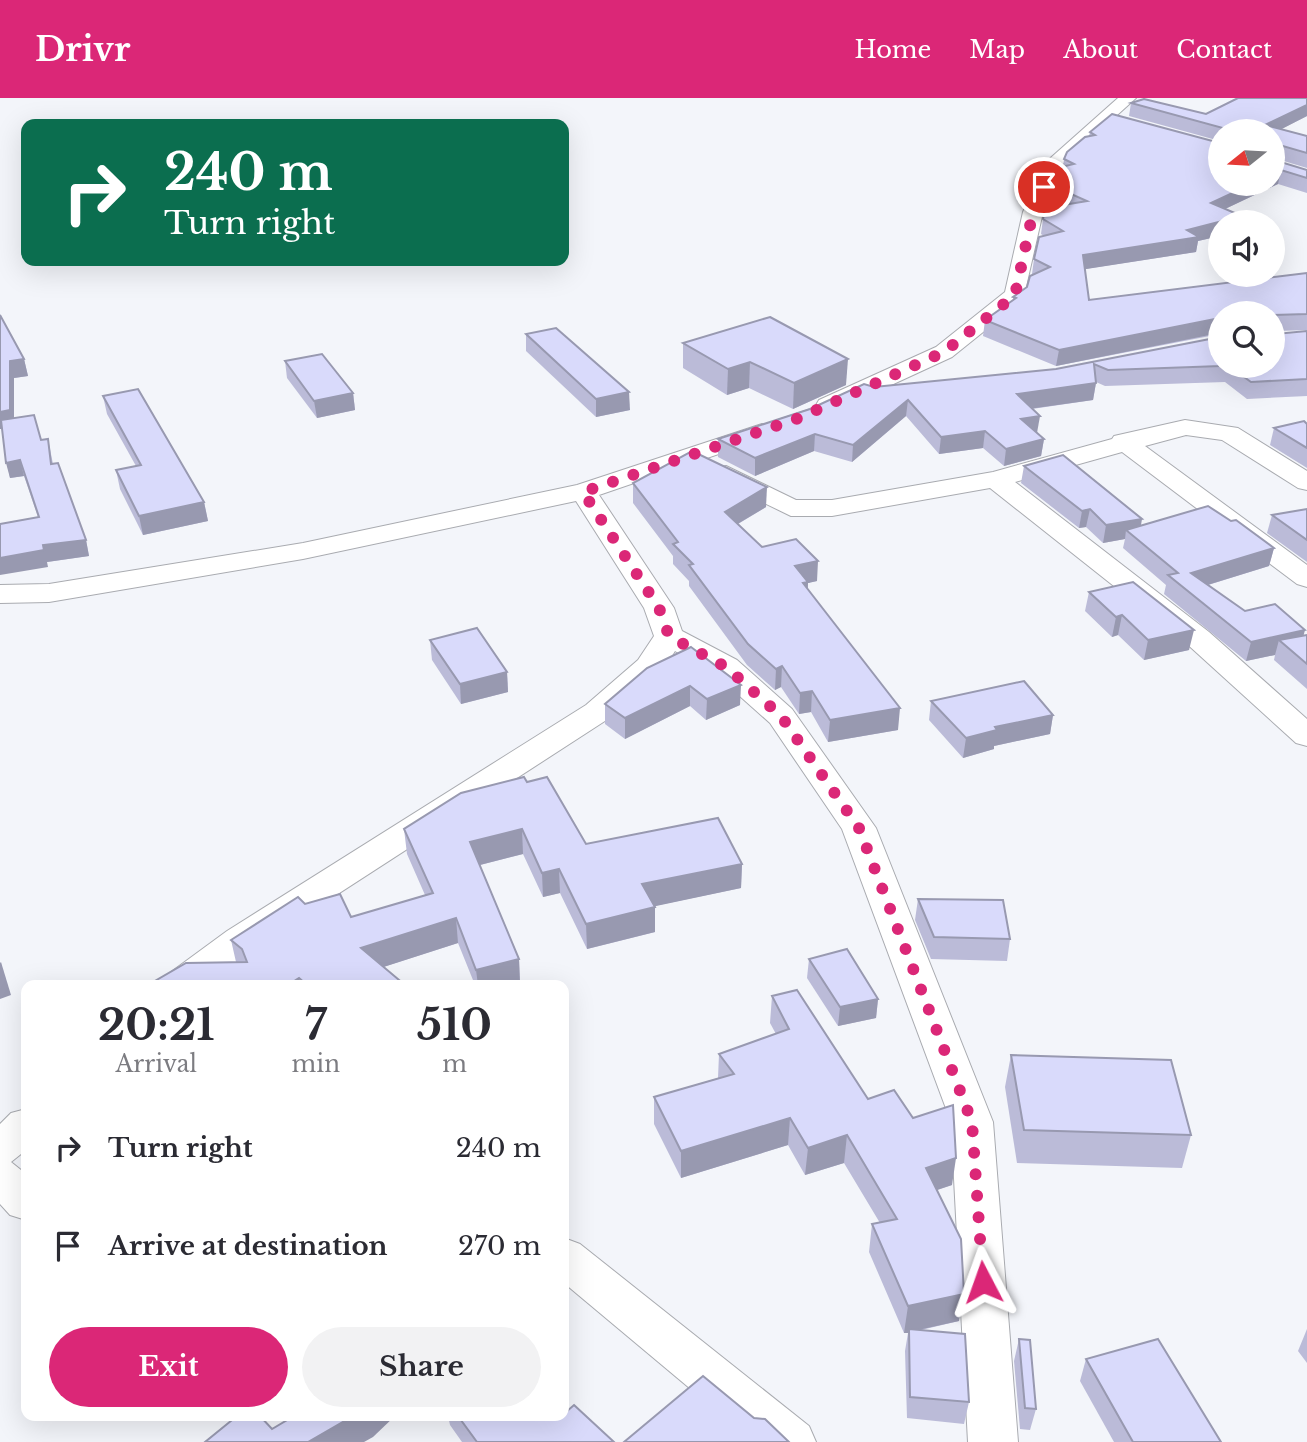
<!DOCTYPE html>
<html lang="en">
<head>
<meta charset="utf-8">
<style>
  :root { --surface:#fff; --page:#f2f2f3; --text:#2b2b33; --muted:#7c7c81; --accent:#db2777 }
  body { margin:0; font-family:"Libre Baskerville",serif; background:var(--page); color:var(--text); height:100vh; display:flex; flex-direction:column; font-size:26px; white-space:nowrap }
  * { box-sizing:border-box; margin:0 }
  p { font-size:23px; color:var(--muted) }
  .icon { flex:none; width:38px; height:38px; fill:none; stroke:currentColor; stroke-width:2; stroke-linecap:round; stroke-linejoin:round }
  .map { position:relative; flex:1; overflow:hidden }
  .details { position:absolute; left:21px; top:882px; width:548px; height:441px; display:flex; flex-direction:column; background:var(--surface); border-radius:14px; box-shadow:0 7px 28px #0002 }
  .details>* { flex:none }
  .guide { position:absolute; left:21px; top:21px; width:548px; height:147px; border-radius:14px; box-shadow:0 7px 28px #0002; background:#0b6e4f; color:#fff; overflow:hidden }
  .needle { width:46px; rotate:252deg }
  .fabs { position:absolute; left:1208px; top:21px; display:grid; gap:14px }
  .fabs a { display:grid; place-items:center; width:77px; height:77px; border-radius:50%; background:var(--surface); box-shadow:0 7px 28px #0002; font-size:35px }
  .pin { position:absolute; display:grid; place-items:center; width:60px; height:60px; color:#fff; margin:-30px; border:4px solid #fff; border-radius:50%; box-shadow:0 2px 7px #0007 }
  .me { position:absolute; width:77px; margin:-38px; rotate:356deg; stroke-linejoin:round; filter:drop-shadow(0 0 5px #0008) }
  .turn { display:flex; align-items:center; gap:24px; height:147px; padding:0 28px; font-size:32px }
  .turn .icon { width:91px; height:91px; stroke-width:2.5 }
  .turn b { display:block; font-size:49px; line-height:60px }
  .eta { display:flex; justify-content:space-evenly; align-items:center; height:119px; text-align:center }
  .eta b { font-size:42px; font-weight:700; line-height:49px }
  .button { display:flex; gap:14px; margin-top:auto; padding:14px 28px }
  .button a { flex:1; height:80px; border-radius:42px; background:var(--accent); color:#fff; font-size:28px; font-weight:700; line-height:80px; text-align:center }
  .button a+a { background:var(--page); color:var(--text) }
  ul { padding:0; list-style:none }
  li { display:flex; align-items:center; gap:21px; height:98px; padding:0 28px }
  li div { flex:1 }
  li b { display:block; font-size:26px }
  li em { font-style:normal }
  header { display:flex; align-items:center; gap:42px; box-sizing:border-box; height:98px; padding:0 35px; background:var(--accent); color:#fff }
  header strong { font-size:33px }
  nav { display:flex; gap:38px; margin-inline-start:auto; font-size:24px }
  .map>svg:first-child { display:block }
</style>
</head>
<body>
<header>
<strong>Drivr</strong>
<nav><a>Home</a><a>Map</a><a>About</a><a>Contact</a></nav>
</header>
<div class="map">
<svg width="1307" height="1344" viewBox="0 0 1307 1344">
  <rect width="100%" height="100%" fill="#f3f5fa"/>
  <g fill="none" stroke-linecap="round" stroke-linejoin="round">
    <g stroke="#a9abb0" stroke-width="2">
      <g id="minor">
        <polygon points="1118,0 1136,0 1063,66 1043,114 1023,202 952,259 837,312 819,312 816,307 819,302 936,249 1005,194 1023,114 1046,64"/>
        <polygon points="1185,322 1238,330 1307,373 1307,392 1298,390 1222,342 1186,337 1145,348 1307,467 1307,489 1297,486 1122,354 1015,384 1209,534 1307,621 1307,648 1296,645 1187,546 990,390 832,418 791,418 717,382 713,376 717,370 726,368 796,402 832,402 993,374 1112,341 1114,338"/>
        <polygon points="762,326 771,328 774,333 771,338 599,397 674,510 682,533 737,562 792,611 876,730 993,1024 1018,1344 968,1344 951,1024 842,731 770,625 715,576 675,553 661,575 608,621 253,851 207,887 162,887 167,877 227,833 586,607 638,562 654,538 644,510 576,403 303,461 49,504 0,505 0,487 49,486 303,445 577,387"/>
        <polygon points="26,1011 26,1052 11,1064 26,1076 26,1122 10,1117 0,1106 0,1026 11,1015"/>
        <polygon points="564,1140 580,1146 809,1328 816,1344 754,1344 564,1185"/>
      </g>
    </g>
    <use href="#minor" fill="#fff" fill-rule="evenodd"/>
  </g>
  <g fill="#bbbbd8">
    <polygon points="1307,0 1307,18 1281,31 1307,38 1307,70 1274,60 1274,62 1307,72 1307,95 1278,86 1225,111 1220,124 1220,138 1198,143 1196,154 1085,171 1089,202 1307,175 1307,232 1276,233 1276,236 1307,233 1307,298 1247,301 1225,284 1105,288 1096,284 1093,302 1032,311 1037,335 1044,341 1041,358 1004,368 983,350 939,356 906,318 852,364 814,353 755,378 718,359 718,341 874,289 1056,271 1220,239 1272,268 1220,215 1220,236 1056,268 983,238 985,222 1013,202 1013,199 1027,189 1033,177 1032,176 1034,161 1044,138 1041,136 1043,121 1063,108 1051,102 1053,88 1063,69 1064,61 1089,38 1090,34 1220,86 1272,33 1220,33 1220,43 1129,18 1131,5 1206,16"/>
    <polygon points="0,217 24,261 28,278 14,280 14,320 41,342 48,341 53,366 86,442 89,458 47,464 48,469 38,419 24,378 10,380 2,331 0,331"/>
    <polygon points="526,236 630,312 596,319 526,253"/>
    <polygon points="683,245 846,287 793,311 749,290 727,297 683,270"/>
    <polygon points="285,263 353,295 355,312 317,320 287,280"/>
    <polygon points="103,298 204,404 208,423 143,437 120,391 116,372 136,368 107,316"/>
    <polygon points="1307,326 1307,370 1270,347 1274,330"/>
    <polygon points="1024,368 1141,428 1274,450 1269,468 1208,487 1245,513 1304,538 1307,537 1307,591 1274,562 1275,557 1246,563 1164,496 1166,487 1123,450 1125,441 1103,445 1086,429 1079,430 1021,385"/>
    <polygon points="633,385 766,409 738,426 762,449 817,483 808,485 808,491 898,632 828,644 811,614 799,616 781,589 775,592 747,567 689,488 689,483 673,466 673,458 633,405"/>
    <polygon points="1307,411 1307,464 1267,435 1272,417"/>
    <polygon points="1089,494 1189,552 1144,562 1118,537 1112,539 1085,513"/>
    <polygon points="430,542 507,574 508,594 461,606 432,562"/>
    <polygon points="647,570 740,607 706,622 690,608 625,641 605,626 605,606"/>
    <polygon points="931,603 1053,617 1050,636 994,648 994,651 963,660 929,622"/>
    <polygon points="527,684 586,746 742,766 741,790 654,808 655,834 587,851 560,795 543,799 523,756 480,767 519,861 520,886 516,887 475,887 458,845 383,869 405,887 148,887 236,864 231,842 305,806 351,819 425,797 407,756 404,731"/>
    <polygon points="918,801 1010,841 1007,863 931,861 915,822"/>
    <polygon points="809,861 878,901 876,920 838,928 807,880"/>
    <polygon points="772,898 868,1001 952,1087 937,1092 959,1223 921,1232 969,1304 964,1326 907,1320 905,1253 908,1235 904,1235 869,1154 872,1126 880,1125 844,1065 805,1077 788,1047 681,1080 654,1026 654,999 718,980 719,956 776,936 770,925"/>
    <polygon points="1011,957 1191,1037 1182,1070 1017,1065 1005,989"/>
    <polygon points="1307,1231 1307,1265 1298,1253"/>
    <polygon points="1019,1241 1036,1311 1030,1332 1020,1331 1014,1263"/>
    <polygon points="1086,1261 1221,1344 1114,1344 1080,1283"/>
    <polygon points="565,1315 614,1344 462,1344 450,1327 448,1318 564,1318"/>
  </g>
  <g fill="#9899b0">
    <polygon points="1307,7 1307,18 1272,36 1265,27"/>
    <polygon points="1281,72 1278,86 1208,119 1211,105 1252,86 1272,86 1272,76"/>
    <polygon points="1242,118 1241,124 1220,124 1220,138 1198,143 1196,154 1080,172 1083,157"/>
    <polygon points="1220,220 1219,235 1056,268 1059,252"/>
    <polygon points="24,261 28,278 14,280 14,330 0,331 0,314 10,263"/>
    <polygon points="848,261 846,287 793,311 794,285"/>
    <polygon points="750,264 749,290 727,297 728,271"/>
    <polygon points="1096,285 1093,302 1015,313 1017,296"/>
    <polygon points="629,294 630,312 596,319 596,301"/>
    <polygon points="353,295 355,312 317,320 314,303"/>
    <polygon points="908,302 906,318 852,364 853,347"/>
    <polygon points="1040,318 1037,335 1021,321"/>
    <polygon points="985,333 983,350 939,356 941,339"/>
    <polygon points="815,336 814,353 755,378 755,360"/>
    <polygon points="1044,341 1041,358 1004,368 1006,351"/>
    <polygon points="20,362 24,378 10,380 6,365"/>
    <polygon points="767,389 766,409 724,434 725,414"/>
    <polygon points="204,404 208,423 143,437 139,418"/>
    <polygon points="1090,411 1086,429 1079,430 1082,413"/>
    <polygon points="1142,421 1139,439 1126,432 1125,441 1103,445 1106,427"/>
    <polygon points="86,442 89,458 47,464 48,469 0,477 0,460 43,447"/>
    <polygon points="1274,450 1269,468 1188,493 1191,475"/>
    <polygon points="818,463 817,483 808,485 807,504 795,468"/>
    <polygon points="1122,517 1118,537 1112,539 1116,519"/>
    <polygon points="1194,532 1189,552 1144,562 1148,542"/>
    <polygon points="1305,532 1300,551 1279,542 1275,557 1246,563 1251,544"/>
    <polygon points="782,568 781,589 775,592 776,571"/>
    <polygon points="507,574 508,594 461,606 460,586"/>
    <polygon points="741,587 740,607 706,622 707,601"/>
    <polygon points="690,588 690,608 625,641 625,620"/>
    <polygon points="812,593 811,614 799,616 800,595"/>
    <polygon points="900,610 898,632 828,644 830,622"/>
    <polygon points="1053,617 1050,636 994,648 994,651 963,660 966,640 995,629"/>
    <polygon points="522,731 523,756 472,769 470,744"/>
    <polygon points="742,766 741,790 642,811 642,786"/>
    <polygon points="559,771 560,795 543,799 542,775"/>
    <polygon points="655,809 655,834 587,851 586,826"/>
    <polygon points="456,820 458,845 365,875 361,850"/>
    <polygon points="519,861 520,886 516,887 478,887 476,872"/>
    <polygon points="1,864 11,897 0,901 0,865"/>
    <polygon points="299,880 300,887 288,887"/>
    <polygon points="878,901 876,920 838,928 840,909"/>
    <polygon points="790,1020 788,1047 681,1080 681,1053"/>
    <polygon points="847,1037 844,1065 805,1077 808,1050"/>
    <polygon points="956,1060 952,1087 922,1097 926,1070"/>
    <polygon points="964,1196 959,1223 909,1234 909,1231 908,1235 904,1235 908,1208"/>
    <polygon points="353,1318 395,1318 373,1339 364,1344 308,1344"/>
  </g>
  <g fill="#d9dafb" stroke="#9899b0" stroke-width="2">
    <polygon points="1238,0 1307,0 1307,7 1265,27 1307,38 1307,55 1276,46 1272,48 1274,62 1307,72 1307,80 1281,72 1272,76 1272,33 1224,33 1223,30 1131,5 1144,1 1206,16"/>
    <polygon points="1112,16 1220,45 1220,86 1252,86 1211,105 1242,118 1187,132 1199,139 1083,157 1089,202 1307,175 1307,216 1274,217 1276,236 1307,233 1307,281 1251,284 1229,268 1272,268 1272,215 1220,215 1220,220 1059,252 985,222 1016,200 1013,199 1027,189 1030,178 1050,169 1034,161 1039,139 1063,133 1043,121 1045,110 1087,103 1053,88 1061,69 1074,66 1064,61 1067,54 1085,39 1095,37 1090,34"/>
    <polygon points="0,217 24,261 10,263 10,312 0,314"/>
    <polygon points="770,219 848,261 794,285 750,264 728,271 683,245"/>
    <polygon points="556,230 629,294 596,301 526,236"/>
    <polygon points="1220,239 1220,268 1221,268 1108,272 1094,266 1096,285 1017,296 1040,318 1021,321 1044,341 1006,351 985,333 941,339 908,302 853,347 815,336 755,360 718,341 810,311 864,286 874,289 1056,271"/>
    <polygon points="322,256 353,295 314,303 285,263"/>
    <polygon points="138,291 204,404 139,418 116,372 141,367 103,298"/>
    <polygon points="34,317 41,342 48,341 51,366 58,365 86,442 43,447 44,452 0,460 0,426 39,419 20,362 6,365 1,322"/>
    <polygon points="1304,323 1307,326 1307,350 1274,330"/>
    <polygon points="692,353 767,389 725,414 762,449 796,441 818,463 795,468 808,484 803,485 900,610 830,622 812,593 800,595 782,568 776,571 748,546 689,467 693,466 673,446 678,444 633,385"/>
    <polygon points="1063,357 1142,421 1106,427 1090,411 1082,413 1024,368"/>
    <polygon points="1208,408 1231,423 1236,422 1274,450 1191,475 1245,513 1275,506 1305,532 1251,544 1168,477 1178,475 1126,432"/>
    <polygon points="1307,411 1307,442 1272,417"/>
    <polygon points="1133,484 1194,532 1148,542 1122,517 1116,519 1089,494"/>
    <polygon points="477,530 507,574 460,586 430,542"/>
    <polygon points="1307,537 1307,566 1279,542"/>
    <polygon points="691,549 741,587 707,601 690,588 625,620 605,606 647,570"/>
    <polygon points="1024,583 1053,617 995,629 997,632 966,640 931,603"/>
    <polygon points="524,679 527,684 547,679 586,746 718,720 742,766 642,786 655,809 586,826 559,771 542,775 522,731 470,744 519,861 476,872 456,820 361,850 405,887 307,887 299,880 288,887 148,887 186,865 247,864 242,851 231,842 298,799 305,806 340,796 351,819 433,795 404,731 461,695"/>
    <polygon points="918,801 1003,802 1010,841 934,839"/>
    <polygon points="847,851 878,901 840,909 809,861"/>
    <polygon points="797,892 868,1001 894,992 913,1020 953,1007 956,1060 926,1070 961,1141 964,1196 908,1208 872,1126 897,1121 847,1037 808,1050 790,1020 681,1053 654,999 734,976 719,956 789,931 772,898"/>
    <polygon points="1011,957 1171,962 1191,1037 1024,1032"/>
    <polygon points="26,1024 26,1049 23,1025"/>
    <polygon points="909,1231 965,1236 969,1304 910,1299"/>
    <polygon points="1019,1241 1030,1242 1036,1311 1025,1310"/>
    <polygon points="1158,1241 1221,1344 1133,1344 1086,1261"/>
    <polygon points="703,1278 754,1320 765,1321 789,1344 624,1344"/>
    <polygon points="574,1307 614,1344 477,1344 458,1318 564,1318 564,1313 565,1315"/>
    <polygon points="237,1318 260,1318 272,1331 294,1318 353,1318 308,1344 205,1344"/>
  </g>
  <g fill="none" stroke-linecap="round" stroke-linejoin="round">
    <polyline stroke="#db2777" stroke-width="12" stroke-dasharray="0 21.6" points="983,1184 972,1024 859,730 781,618 726,569 669,538 659,510 583,394 799,320 944,254 1015,197 1033,114 1044,89"/>
  </g>
</svg>
<div class="fabs">
<a><svg class="needle" viewBox="-14 -14 28 28"><path d="M0-13l5 13h-10z" fill="#e53935"/><path d="M0 13l5-13h-10z" fill="#7c7c81"/></svg></a>
<a><svg class="icon" aria-label="sound" viewBox="0 0 24 24"><path d="M4 9h4l5-4v14l-5-4H4zM17 9q2 3 0 6"/></svg></a>
<a><svg class="icon" aria-label="search" viewBox="0 0 24 24"><circle cx="10" cy="10" r="6"/><path d="M15 15l6 6"/></svg></a>
</div>
<div class="pin" style="left:1044px;top:89px;background:#d93025"><svg class="icon" aria-label="arrive" viewBox="0 0 24 24"><path d="M6 21V4h12l-3 4 3 4H6"/></svg></div>
<svg class="me" style="left:983px;top:1184px" viewBox="-20 -20 40 40"><path d="M0-17L14 15 0 8-14 15z" fill="#db2777" stroke="#fff" stroke-width="4"/></svg>
<div class="guide">
<div class="turn"><svg class="icon" aria-label="right" viewBox="0 0 24 24"><path d="M7 20v-9h11M14 6l5 5-5 5"/></svg><div><b>240 m</b>Turn right</div></div>
</div>
<section class="details">
<div class="eta">
<div><b>20:21</b><p>Arrival</p></div>
<div><b>7</b><p>min</p></div>
<div><b>510</b><p>m</p></div>
</div>
<ul>
<li><svg class="icon" aria-label="right" viewBox="0 0 24 24"><path d="M7 20v-9h11M14 6l5 5-5 5"/></svg><div><b>Turn right</b></div><em>240 m</em></li>
<li><svg class="icon" aria-label="arrive" viewBox="0 0 24 24"><path d="M6 21V4h12l-3 4 3 4H6"/></svg><div><b>Arrive at destination</b></div><em>270 m</em></li>
</ul>
<div class="button"><a>Exit</a><a>Share</a></div>
</section>
</div>
</body>
</html>
